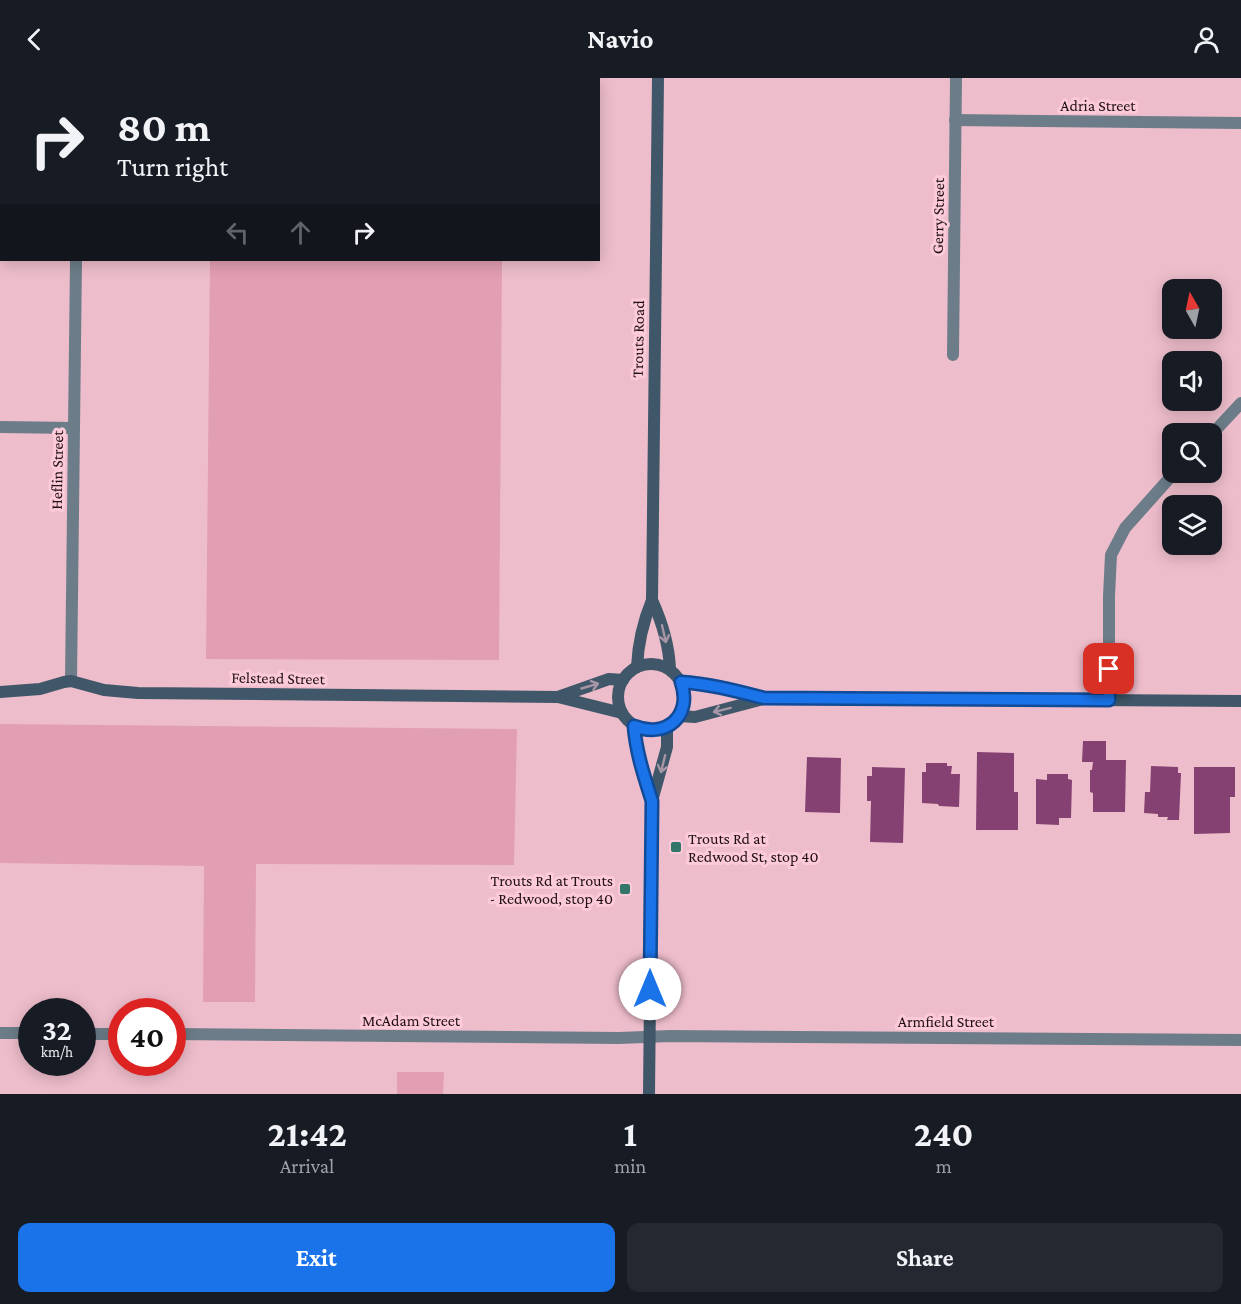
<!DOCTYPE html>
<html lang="en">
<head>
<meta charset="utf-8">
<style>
  :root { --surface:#171b24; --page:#242831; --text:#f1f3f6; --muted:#9ea1a6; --accent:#1a73e8 }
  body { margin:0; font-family:"Crimson Pro",serif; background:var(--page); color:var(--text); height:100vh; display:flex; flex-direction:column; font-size:22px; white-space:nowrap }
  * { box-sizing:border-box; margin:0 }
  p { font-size:20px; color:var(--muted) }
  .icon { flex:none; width:33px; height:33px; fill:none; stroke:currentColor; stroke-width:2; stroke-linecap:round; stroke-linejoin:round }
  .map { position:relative; height:1016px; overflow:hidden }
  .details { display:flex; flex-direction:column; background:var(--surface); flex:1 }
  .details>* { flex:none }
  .hud { position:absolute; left:0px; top:0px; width:600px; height:183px; box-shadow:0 3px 15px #0003; background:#171b24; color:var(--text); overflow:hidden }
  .needle { width:39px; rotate:351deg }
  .controls { position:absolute; left:1162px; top:201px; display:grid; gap:12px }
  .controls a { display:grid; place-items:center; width:60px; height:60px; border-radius:12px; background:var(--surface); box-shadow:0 3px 15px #0003; font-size:30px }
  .speed { position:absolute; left:18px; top:920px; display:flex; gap:12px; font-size:30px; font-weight:700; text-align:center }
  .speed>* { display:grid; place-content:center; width:78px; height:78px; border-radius:50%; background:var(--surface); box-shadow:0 3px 15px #0003; line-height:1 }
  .speed small { font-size:15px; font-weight:400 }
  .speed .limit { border:9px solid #d22; background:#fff; color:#111 }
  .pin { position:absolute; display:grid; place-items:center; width:51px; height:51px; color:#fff; margin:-26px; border-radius:12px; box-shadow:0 3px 9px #0006 }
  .me { position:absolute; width:66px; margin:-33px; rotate:0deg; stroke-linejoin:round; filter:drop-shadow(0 0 4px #0008) }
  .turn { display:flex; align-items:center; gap:21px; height:126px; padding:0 18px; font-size:27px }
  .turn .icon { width:78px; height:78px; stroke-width:2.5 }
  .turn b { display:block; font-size:42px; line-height:51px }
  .lanes { display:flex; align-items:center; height:57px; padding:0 18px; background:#0003; justify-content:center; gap:30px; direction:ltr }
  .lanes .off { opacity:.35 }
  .eta { display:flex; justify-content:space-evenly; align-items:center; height:102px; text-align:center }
  .eta b { font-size:36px; font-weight:700; line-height:42px }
  .action { display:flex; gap:12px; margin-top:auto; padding:12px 18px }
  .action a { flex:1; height:69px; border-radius:12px; background:var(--accent); color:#fff; font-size:24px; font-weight:700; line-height:69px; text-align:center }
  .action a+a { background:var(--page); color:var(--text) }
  header { display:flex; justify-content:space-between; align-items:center; height:78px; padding:0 18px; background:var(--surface); font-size:27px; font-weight:700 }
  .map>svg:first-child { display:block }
</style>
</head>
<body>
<header><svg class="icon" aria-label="back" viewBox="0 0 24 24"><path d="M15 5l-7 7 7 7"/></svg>Navio<svg class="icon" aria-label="person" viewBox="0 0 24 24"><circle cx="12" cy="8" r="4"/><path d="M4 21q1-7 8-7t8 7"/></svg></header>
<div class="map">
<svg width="1241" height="1016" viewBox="0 0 1241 1016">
  <rect width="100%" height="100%" fill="#eebdcb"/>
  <g fill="#e29eb3">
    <rect x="211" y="0" width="293" height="2"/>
    <polygon points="210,182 502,182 499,582 206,581"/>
    <polygon points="0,646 517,651 514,787 256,786 255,924 203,924 204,788 0,785"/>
    <polygon points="397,994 444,994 443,1016 397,1016"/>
  </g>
  <g fill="#854171">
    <polygon points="1083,663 1106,663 1106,682 1126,682 1125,734 1093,734 1093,715 1090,714 1090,692 1092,692 1093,684 1082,684"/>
    <polygon points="977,674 1014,675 1014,714 1018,714 1018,752 976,752"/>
    <polygon points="807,679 841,680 840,735 805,734"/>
    <polygon points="926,685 947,685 947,688 952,688 951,696 960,696 959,729 939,728 938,726 922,725 922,694 926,694"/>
    <polygon points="1151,688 1178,689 1178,695 1181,695 1179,742 1167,742 1168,739 1158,739 1158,736 1144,735 1145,714 1150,714"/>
    <polygon points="872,689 905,690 903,765 870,764 871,723 867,723 867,698 872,698"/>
    <polygon points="1194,689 1235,689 1235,719 1230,719 1230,755 1194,756"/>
    <polygon points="1047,696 1068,696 1068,701 1072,702 1071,740 1059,740 1059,747 1036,746 1036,701 1047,702"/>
  </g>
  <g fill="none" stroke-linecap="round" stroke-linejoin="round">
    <g stroke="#6c7d89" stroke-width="12">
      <polyline points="77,2 77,0"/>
      <polyline points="955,42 1241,45"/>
      <polyline points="953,277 956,0"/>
      <polyline points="0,349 74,350"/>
      <polyline points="1212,356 1241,325"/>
      <polyline points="71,603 76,182"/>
      <polyline points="1109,622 1109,518 1111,477 1125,450 1175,394"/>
      <polyline points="0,955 32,955"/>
      <polyline points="82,956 122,956"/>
      <polyline points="172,956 619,960 670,958 1241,962"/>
    </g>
    <g stroke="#3f5768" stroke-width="12">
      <path d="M 652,522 C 662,544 669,567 670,591"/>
      <circle cx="651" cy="619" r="33"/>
      <path d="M 637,589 C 638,565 643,544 652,522 L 658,0"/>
      <path d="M 681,605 C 710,606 737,613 764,620 L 1241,623"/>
      <polyline points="0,614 40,611 64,604 71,603 104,612 138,615 558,619 622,635"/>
      <polyline points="558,619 609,601 623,602"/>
      <polyline points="679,638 695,639 763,621"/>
      <path d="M 634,648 C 636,674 644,698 652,723"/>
      <polyline points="649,1016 652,723 667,669 667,649"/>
    </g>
  </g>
  <defs><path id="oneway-shaft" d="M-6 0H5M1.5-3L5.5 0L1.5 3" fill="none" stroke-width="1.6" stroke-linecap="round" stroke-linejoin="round" transform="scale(1.5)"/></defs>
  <g stroke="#a796a6">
    <use href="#oneway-shaft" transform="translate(664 556) rotate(77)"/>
    <use href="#oneway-shaft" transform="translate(590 608) rotate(-16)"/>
    <use href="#oneway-shaft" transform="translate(722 632) rotate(166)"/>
    <use href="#oneway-shaft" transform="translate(663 686) rotate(104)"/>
  </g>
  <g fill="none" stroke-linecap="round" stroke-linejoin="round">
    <g stroke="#114b97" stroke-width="15">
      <path id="route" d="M 650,911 L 652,723 C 644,698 636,674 634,648 C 666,661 693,638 681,604 C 710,606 736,613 764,620 L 1109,622 L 1109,591"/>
    </g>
    <use href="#route" stroke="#1a73e8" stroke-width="10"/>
  </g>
  <g fill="#327669" stroke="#fccad8" stroke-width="2">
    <rect x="670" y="763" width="12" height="12" rx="3"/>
    <rect x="619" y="805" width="12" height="12" rx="3"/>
  </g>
  <g text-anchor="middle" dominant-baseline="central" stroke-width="6" stroke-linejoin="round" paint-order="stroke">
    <g font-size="16" fill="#201015" stroke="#fccad8">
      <text x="1098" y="27">Adria Street</text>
      <text transform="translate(938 138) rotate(-89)">Gerry Street</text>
      <text transform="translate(638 261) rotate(-89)">Trouts Road</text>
      <text transform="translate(57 392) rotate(-89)">Heflin Street</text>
      <text transform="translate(278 600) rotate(1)">Felstead Street</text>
      <text x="411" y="942">McAdam Street</text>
      <text x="946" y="943">Armfield Street</text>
    </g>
    <g font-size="16" fill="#201015" stroke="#fccad8" text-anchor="start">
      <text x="688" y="760">Trouts Rd at<tspan x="688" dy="18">Redwood St, stop 40</tspan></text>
      <text x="613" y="802" text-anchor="end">Trouts Rd at Trouts<tspan x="613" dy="18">- Redwood, stop 40</tspan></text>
    </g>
  </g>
</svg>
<div class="controls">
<a><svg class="needle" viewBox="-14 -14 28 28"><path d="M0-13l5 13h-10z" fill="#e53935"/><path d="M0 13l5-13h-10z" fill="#9ea1a6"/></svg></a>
<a><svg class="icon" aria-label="sound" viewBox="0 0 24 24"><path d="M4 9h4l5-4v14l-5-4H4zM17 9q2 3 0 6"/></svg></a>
<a><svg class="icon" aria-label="search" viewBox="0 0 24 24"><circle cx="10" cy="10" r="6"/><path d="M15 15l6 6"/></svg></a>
<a><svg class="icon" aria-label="layers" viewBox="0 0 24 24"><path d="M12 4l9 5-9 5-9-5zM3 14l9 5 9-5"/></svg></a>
</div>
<div class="speed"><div>32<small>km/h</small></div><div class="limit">40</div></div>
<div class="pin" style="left:1109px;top:591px;background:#d93025"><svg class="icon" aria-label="arrive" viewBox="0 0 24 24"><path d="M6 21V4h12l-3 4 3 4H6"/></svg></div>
<svg class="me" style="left:650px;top:911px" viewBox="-20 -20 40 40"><circle r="19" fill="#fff"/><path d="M0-13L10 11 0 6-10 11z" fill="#1a73e8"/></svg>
<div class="hud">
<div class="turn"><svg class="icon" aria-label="right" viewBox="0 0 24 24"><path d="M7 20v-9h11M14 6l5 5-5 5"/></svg><div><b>80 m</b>Turn right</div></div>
<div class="lanes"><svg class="icon off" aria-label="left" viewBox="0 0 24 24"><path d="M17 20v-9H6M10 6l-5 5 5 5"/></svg><svg class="icon off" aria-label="ahead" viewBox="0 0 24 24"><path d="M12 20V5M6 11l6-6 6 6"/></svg><svg class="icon" aria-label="right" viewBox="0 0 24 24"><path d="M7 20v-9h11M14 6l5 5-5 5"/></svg></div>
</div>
</div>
<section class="details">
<div class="eta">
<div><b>21:42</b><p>Arrival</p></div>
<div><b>1</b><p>min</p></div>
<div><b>240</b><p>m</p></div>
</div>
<div class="action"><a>Exit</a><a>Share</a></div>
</section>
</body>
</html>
